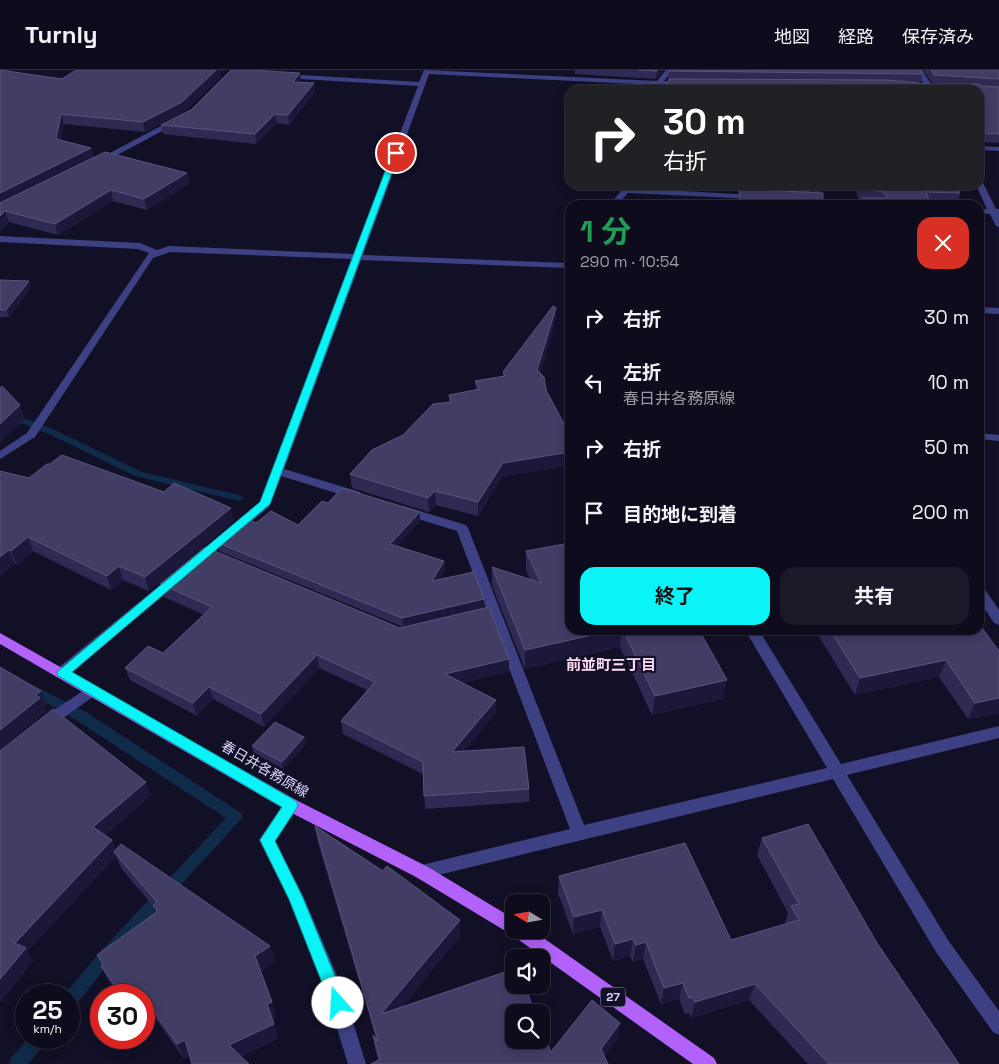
<!DOCTYPE html>
<html lang="ja">
<head>
<meta charset="utf-8">
<style>
  :root { --surface:#0e0c1c; --page:#1c1a29; --text:#f1f3f6; --muted:#9b9ba3; --line:#2e2c3b; --accent:#0af3f6 }
  body { margin:0; font-family:"Space Grotesk","Noto Sans JP",sans-serif; background:var(--page); color:var(--text); height:100vh; display:flex; flex-direction:column; font-size:19px; white-space:nowrap }
  * { box-sizing:border-box; margin:0 }
  p { font-size:16px; color:var(--muted) }
  .icon { flex:none; width:28px; height:28px; fill:none; stroke:currentColor; stroke-width:2; stroke-linecap:round; stroke-linejoin:round }
  .map { position:relative; flex:1; overflow:hidden }
  .details { position:absolute; left:565px; top:130px; width:419px; height:435px; display:flex; flex-direction:column; background:var(--surface); border-radius:15px; box-shadow:0 2px 12px #0003,0 0 0 1px var(--line) }
  .details>* { flex:none }
  .top-card { position:absolute; left:565px; top:15px; width:419px; height:105px; border-radius:15px; box-shadow:0 2px 12px #0003,0 0 0 1px var(--line); background:#202124; color:#fff; overflow:hidden }
  .needle { width:32px; rotate:281deg }
  .buttons { position:absolute; left:505px; top:824px; display:grid; gap:10px }
  .buttons a { display:grid; place-items:center; width:45px; height:45px; border-radius:10px; background:var(--surface); box-shadow:0 2px 12px #0003,0 0 0 1px var(--line); font-size:25px }
  .speed { position:absolute; left:15px; top:914px; display:flex; gap:10px; font-size:25px; font-weight:700; text-align:center }
  .speed>* { display:grid; place-content:center; width:65px; height:65px; border-radius:50%; background:var(--surface); box-shadow:0 2px 12px #0003,0 0 0 1px var(--line); line-height:1 }
  .speed small { font-size:12px; font-weight:400 }
  .speed .limit { border:8px solid #d22; background:#fff; color:#111 }
  .pin { position:absolute; display:grid; place-items:center; width:42px; height:42px; color:#fff; margin:-21px; border:2px solid #fff; border-radius:50%; box-shadow:0 1px 5px #0007 }
  .me { position:absolute; width:55px; margin:-28px; rotate:341deg; stroke-linejoin:round; filter:drop-shadow(0 0 4px #0008) }
  .turn { display:flex; align-items:center; gap:18px; height:105px; padding:0 15px; font-size:22px }
  .turn .icon { width:65px; height:65px; stroke-width:2.5 }
  .turn b { display:block; font-size:35px; line-height:42px }
  .round { display:grid; place-items:center; flex:none; width:52px; height:52px; border-radius:15px; background:var(--page) }
  .summary { display:flex; align-items:center; justify-content:space-between; height:85px; padding:0 15px }
  h1 { font-size:30px; font-weight:700; line-height:38px; color:#1e9e55 }
  .action { display:flex; gap:10px; margin-top:auto; padding:10px 15px }
  .action a { flex:1; height:58px; border-radius:15px; background:var(--accent); color:#111; font-size:20px; font-weight:700; line-height:58px; text-align:center }
  .action a+a { background:var(--page); color:var(--text) }
  ul { padding:0; list-style:none }
  li { display:flex; align-items:center; gap:15px; height:65px; padding:0 15px }
  li div { flex:1 }
  li b { display:block; font-size:19px }
  li em { font-style:normal }
  header { display:flex; align-items:center; gap:30px; box-sizing:border-box; height:70px; padding:0 25px; background:var(--surface); border-bottom:1px solid var(--line) }
  header strong { font-size:24px }
  nav { display:flex; gap:28px; margin-inline-start:auto; font-size:18px }
  .map>svg:first-child { display:block }
</style>
</head>
<body>
<header>
<strong>Turnly</strong>
<nav><a>地図</a><a>経路</a><a>保存済み</a></nav>
</header>
<div class="map">
<svg width="999" height="994" viewBox="0 0 999 994">
  <rect width="100%" height="100%" fill="#121026"/>
  <g fill="none" stroke-linecap="round" stroke-linejoin="round">
    <g fill="#102b4a" fill-rule="evenodd">
      <polygon points="0,343 27,349 55,360 142,402 239,425 244,428 239,431 135,406 49,364 21,353 0,349"/>
      <polygon points="31,614 86,642 241,743 243,747 109,893 75,936 69,939 69,925 64,925 99,883 226,748 76,650 27,622 25,619 27,616"/>
      <polygon points="29,968 47,968 45,974 28,994 9,994 11,988"/>
    </g>
    <g fill="#3d4183" fill-rule="evenodd">
      <polygon points="424,0 657,11 666,0 673,0 664,11 683,12 686,14 683,16 662,15 659,19 657,20 654,18 655,15 429,4 363,185 568,193 570,194 570,198 361,190 284,399 360,422 362,425 360,428 352,428 281,406 269,437 201,493 197,494 191,490 260,432 352,189 170,182 153,188 35,367 0,389 0,381 27,363 149,183 138,179 0,172 0,166 140,173 157,180 169,176 354,184 418,16 284,8 281,6 284,4 419,12"/>
      <polygon points="916,0 922,0 935,20 927,20"/>
      <polygon points="174,49 181,51 102,93 95,91"/>
      <polygon points="979,76 999,77 999,81 979,80"/>
      <polygon points="979,111 983,113 996,139 999,139 999,157 996,156 990,144 979,143 979,139 987,139 976,115 979,115"/>
      <polygon points="623,115 631,115 631,118 754,125 758,127 754,129 628,123 617,135 609,135 622,120"/>
      <polygon points="800,115 808,115 812,129 879,132 883,135 807,133 803,131"/>
      <polygon points="979,237 999,238 999,244 979,243"/>
      <polygon points="979,363 999,365 999,371 979,369"/>
      <polygon points="403,436 466,455 468,458 584,755 827,698 745,560 759,560 841,694 999,656 999,668 847,705 948,870 999,941 999,965 993,962 936,882 833,709 422,809 416,807 414,802 416,797 422,795 570,759 457,461 399,443 397,440"/>
      <polygon points="174,506 178,507 180,510 178,513 68,606 63,607 58,606 56,602 58,598 170,507"/>
      <polygon points="979,517 984,518 999,540 999,555 994,553 979,530"/>
      <polygon points="92,615 97,616 99,620 97,624 49,658 44,660 39,658 37,654 39,650"/>
      <polygon points="291,729 296,730 299,735 275,771 304,828 342,917 366,994 348,994 324,917 289,830 259,770 286,730"/>
    </g>
    <polygon fill="#b362f9" fill-rule="evenodd" points="0,563 296,730 428,797 514,849 514,860 532,860 714,988 717,994 693,994 512,865 416,807 286,740 0,574"/>
  </g>
  <g fill="#2f2a53">
    <polygon points="0,0 62,9 220,3 221,7 184,42 145,62 64,54 61,70 91,78 93,87 187,103 189,114 147,140 113,131 58,165 9,152 0,161"/>
    <polygon points="575,0 664,0 656,9 575,4"/>
    <polygon points="923,0 999,0 999,73 979,72 979,20 668,9 669,1 923,4 921,12 908,12 929,14 943,14 932,13"/>
    <polygon points="300,12 314,13 315,22 289,55 277,53 256,74 163,64 161,55"/>
    <polygon points="723,115 802,115 801,122 812,123 809,115 822,115 821,123 823,135 737,135 739,122 732,120 731,116"/>
    <polygon points="855,115 957,115 960,123 958,132 929,131 931,135 860,135 862,129 858,129"/>
    <polygon points="0,210 31,218 9,247 0,247"/>
    <polygon points="556,238 555,251 540,303 502,407 478,446 436,435 429,442 352,418 350,404 449,332 449,325 476,320 475,311 503,307 503,302"/>
    <polygon points="0,401 29,408 234,451 149,521 123,510 111,520 33,481 17,495 15,494 0,505"/>
    <polygon points="328,433 420,451 397,476 444,491 445,500 439,509 484,538 409,556 509,589 509,602 462,613 496,643 464,681 529,719 529,732 425,739 423,704 343,664 341,651 367,620 319,598 264,657 213,629 197,646 130,610 125,598 163,583 204,545 164,527 160,514 400,558 403,557 219,481 216,472 256,453 298,455"/>
    <polygon points="526,481 570,560 699,560 723,629 652,645 620,577 525,599 492,516 492,497 530,509 526,500"/>
    <polygon points="815,560 979,560 999,581 999,643 968,649 939,607 855,625"/>
    <polygon points="304,667 306,674 283,699 254,683 252,676"/>
    <polygon points="0,681 151,725 105,765 116,779 270,876 275,891 261,902 276,947 272,949 278,969 241,986 190,986 184,989 154,946 147,951 144,946 144,925 119,925 109,911 101,896 102,895 97,885 156,843 153,836 121,798 116,786 27,881 33,891 0,932"/>
    <polygon points="315,756 460,850 460,866 402,937 514,915 551,982 618,968 604,986 378,990 375,979 373,965 376,968 318,773"/>
    <polygon points="762,768 877,873 959,994 808,994 749,930 691,948 689,943 685,944 679,929 661,934 643,889 633,892 630,886 613,891 600,857 573,864 558,823 559,806 731,870 785,854 785,853 788,843 757,785"/>
  </g>
  <g fill="#1c1839">
    <polygon points="215,0 223,0 220,3 221,7 184,42 145,62 143,52"/>
    <polygon points="658,0 664,0 656,9 657,1"/>
    <polygon points="300,3 301,12 293,12"/>
    <polygon points="314,13 315,22 289,55 288,45"/>
    <polygon points="61,44 64,54 59,79 56,69"/>
    <polygon points="275,44 277,53 256,74 255,64"/>
    <polygon points="91,78 93,88 0,136 0,123"/>
    <polygon points="187,103 189,114 147,140 144,129"/>
    <polygon points="111,120 113,131 58,165 55,154"/>
    <polygon points="5,141 9,152 0,161 0,146"/>
    <polygon points="29,211 31,218 9,247 6,240"/>
    <polygon points="556,238 555,251 537,313 537,300"/>
    <polygon points="20,335 25,349 0,373 0,354"/>
    <polygon points="570,382 570,396 502,407 478,446 478,432 503,393"/>
    <polygon points="435,421 436,435 429,442 428,428"/>
    <polygon points="231,438 234,451 149,521 145,507"/>
    <polygon points="420,442 420,451 391,483 390,474"/>
    <polygon points="28,467 33,481 17,495 11,481"/>
    <polygon points="9,480 15,494 0,505 0,487"/>
    <polygon points="444,491 445,500 433,520 432,511"/>
    <polygon points="119,496 123,510 111,520 107,506"/>
    <polygon points="484,529 484,538 403,557 402,548"/>
    <polygon points="615,560 622,560 620,577 525,599 525,580"/>
    <polygon points="317,585 319,598 264,657 261,644"/>
    <polygon points="509,589 509,602 445,617 445,604"/>
    <polygon points="946,590 939,607 855,625 860,608"/>
    <polygon points="727,610 723,629 652,645 655,626"/>
    <polygon points="209,617 213,629 197,646 193,633"/>
    <polygon points="41,621 47,635 44,637 46,642 0,680 0,660 36,625"/>
    <polygon points="999,628 999,643 968,649 975,633"/>
    <polygon points="496,630 496,643 452,695 452,682"/>
    <polygon points="304,667 306,674 283,699 282,692"/>
    <polygon points="146,712 151,725 99,771 93,757"/>
    <polygon points="112,770 118,784 114,782 116,786 27,881 33,891 0,932 0,909 15,873"/>
    <polygon points="602,840 600,857 573,864 574,847"/>
    <polygon points="460,850 460,866 384,959 381,944"/>
    <polygon points="633,869 630,886 613,891 615,874"/>
    <polygon points="646,872 643,889 633,892 636,875"/>
    <polygon points="270,876 275,891 260,902 255,886"/>
    <polygon points="683,913 679,929 661,934 664,918"/>
    <polygon points="755,914 749,930 691,948 695,932"/>
    <polygon points="146,931 154,946 147,951 144,944 144,933"/>
    <polygon points="272,932 276,947 272,949 267,934"/>
    <polygon points="620,953 618,968 599,994 601,979"/>
    <polygon points="274,954 278,969 234,989 229,975"/>
    <polygon points="185,970 192,985 184,989 177,974"/>
  </g>
  <g fill="#413d65" stroke="#59557d">
    <polygon points="0,0 62,9 76,0 216,0 182,32 143,52 61,44 56,69 91,78 0,123"/>
    <polygon points="231,0 249,0 300,3 293,12 314,13 288,45 275,44 255,64 161,55 191,40"/>
    <polygon points="638,0 658,0 657,1"/>
    <polygon points="670,0 921,0 923,4 669,1"/>
    <polygon points="931,0 999,0 999,9 934,5"/>
    <polygon points="669,9 888,10 929,14 979,14 981,16 999,17 999,64 979,63 979,20 665,20"/>
    <polygon points="105,82 187,103 144,129 111,120 55,154 5,141 0,146 0,133"/>
    <polygon points="764,115 802,115 802,117"/>
    <polygon points="814,115 822,115 822,119 815,118"/>
    <polygon points="859,115 957,115 960,123 926,122 931,135 864,135 862,128 885,128 887,126 881,121 860,120"/>
    <polygon points="739,119 823,123 823,135 740,135"/>
    <polygon points="0,210 29,211 6,240 0,240"/>
    <polygon points="553,236 556,238 537,300 544,307 546,320 570,365 570,382 503,393 478,432 435,421 428,428 350,404 372,380 403,365 433,334 451,332 449,325 480,319 475,311 505,306 503,302"/>
    <polygon points="2,316 20,335 0,354 0,318"/>
    <polygon points="62,385 164,422 174,413 231,438 145,507 119,496 107,506 28,467 11,481 9,480 0,487 0,401 29,408 47,394 50,394"/>
    <polygon points="342,418 420,442 390,474 444,491 432,511 474,502 484,529 402,548 216,472 246,448 256,453 271,441 298,455 322,431 328,433"/>
    <polygon points="570,473 570,560 615,560 525,580 492,497 541,513 526,481"/>
    <polygon points="205,477 400,558 489,537 509,589 445,604 496,630 452,682 524,677 529,719 424,726 423,692 341,651 375,612 317,585 261,644 209,617 193,633 125,598 148,576 163,583 212,537 160,514"/>
    <polygon points="979,554 999,581 999,628 975,633 946,590 860,608 830,560 979,560"/>
    <polygon points="623,560 699,560 727,610 655,626"/>
    <polygon points="0,597 41,621 36,625 40,628 0,660"/>
    <polygon points="53,639 146,712 93,757 112,770 15,873 26,878 0,909 0,681"/>
    <polygon points="275,652 304,667 282,692 252,676"/>
    <polygon points="808,754 877,873 959,994 829,994 755,914 695,932 693,927 689,928 683,913 664,918 646,872 636,875 633,869 615,874 602,840 574,847 559,806 685,773 731,870 799,850 791,836 799,834 762,768"/>
    <polygon points="315,756 382,801 387,796 460,850 381,944 511,900 514,906 514,915 517,915 519,919 525,917 535,942 514,942 514,970 541,970 541,958 551,982 592,930 620,953 601,979 608,994 371,994 380,989 373,965 378,971"/>
    <polygon points="121,774 270,876 255,886 272,932 267,934 274,954 229,975 249,994 192,994 185,970 177,974 146,931 144,933 144,925 122,925 101,896 103,894 97,885 158,841 153,836 157,832 114,782"/>
  </g>
  <polygon fill="#0af3f6" stroke="#069ea0" points="396,81 399,83 270,434 72,602 296,731 298,735 296,739 275,771 303,828 346,933 344,938 338,940 332,938 289,829 260,770 282,737 58,606 57,602 260,432 392,83"/>
  <g text-anchor="middle" dominant-baseline="central" stroke-width="4.5" stroke-linejoin="round" paint-order="stroke">
    <rect fill="#121026" stroke="#9d9bbc" stroke-width="1" x="600.5" y="917.5" width="25" height="19" rx="4"/>
    <g font-size="12" font-weight="bold" fill="#d8d7fd">
      <text x="613" y="927">27</text>
    </g>
    <g font-size="14" fill="#d8d7fd" stroke="#121026">
      <text transform="translate(265 699) rotate(30)">春日井各務原線</text>
    </g>
    <g font-size="15" font-weight="bold" fill="#fed9f3" stroke="#121026">
      <text x="611" y="594">前並町三丁目</text>
    </g>
  </g>
</svg>
<div class="buttons">
<a><svg class="needle" viewBox="-14 -14 28 28"><path d="M0-13l5 13h-10z" fill="#e53935"/><path d="M0 13l5-13h-10z" fill="#9b9ba3"/></svg></a>
<a><svg class="icon" aria-label="sound" viewBox="0 0 24 24"><path d="M4 9h4l5-4v14l-5-4H4zM17 9q2 3 0 6"/></svg></a>
<a><svg class="icon" aria-label="search" viewBox="0 0 24 24"><circle cx="10" cy="10" r="6"/><path d="M15 15l6 6"/></svg></a>
</div>
<div class="speed"><div>25<small>km/h</small></div><div class="limit">30</div></div>
<div class="pin" style="left:396px;top:83px;background:#d93025"><svg class="icon" aria-label="arrive" viewBox="0 0 24 24"><path d="M6 21V4h12l-3 4 3 4H6"/></svg></div>
<svg class="me" style="left:338px;top:933px" viewBox="-20 -20 40 40"><circle r="19" fill="#fff"/><path d="M0-13L10 11 0 6-10 11z" fill="#0af3f6"/></svg>
<div class="top-card">
<div class="turn"><svg class="icon" aria-label="right" viewBox="0 0 24 24"><path d="M7 20v-9h11M14 6l5 5-5 5"/></svg><div><b>30 m</b>右折</div></div>
</div>
<section class="details">
<div class="summary"><div><h1>1 分</h1><p>290 m · 10:54</p></div><a class="round" style="background:#d93025;color:#fff"><svg class="icon" aria-label="close" viewBox="0 0 24 24"><path d="M6 6l12 12M18 6L6 18"/></svg></a></div>
<ul>
<li><svg class="icon" aria-label="right" viewBox="0 0 24 24"><path d="M7 20v-9h11M14 6l5 5-5 5"/></svg><div><b>右折</b></div><em>30 m</em></li>
<li><svg class="icon" aria-label="left" viewBox="0 0 24 24"><path d="M17 20v-9H6M10 6l-5 5 5 5"/></svg><div><b>左折</b><p>春日井各務原線</p></div><em>10 m</em></li>
<li><svg class="icon" aria-label="right" viewBox="0 0 24 24"><path d="M7 20v-9h11M14 6l5 5-5 5"/></svg><div><b>右折</b></div><em>50 m</em></li>
<li><svg class="icon" aria-label="arrive" viewBox="0 0 24 24"><path d="M6 21V4h12l-3 4 3 4H6"/></svg><div><b>目的地に到着</b></div><em>200 m</em></li>
</ul>
<div class="action"><a>終了</a><a>共有</a></div>
</section>
</div>
</body>
</html>
